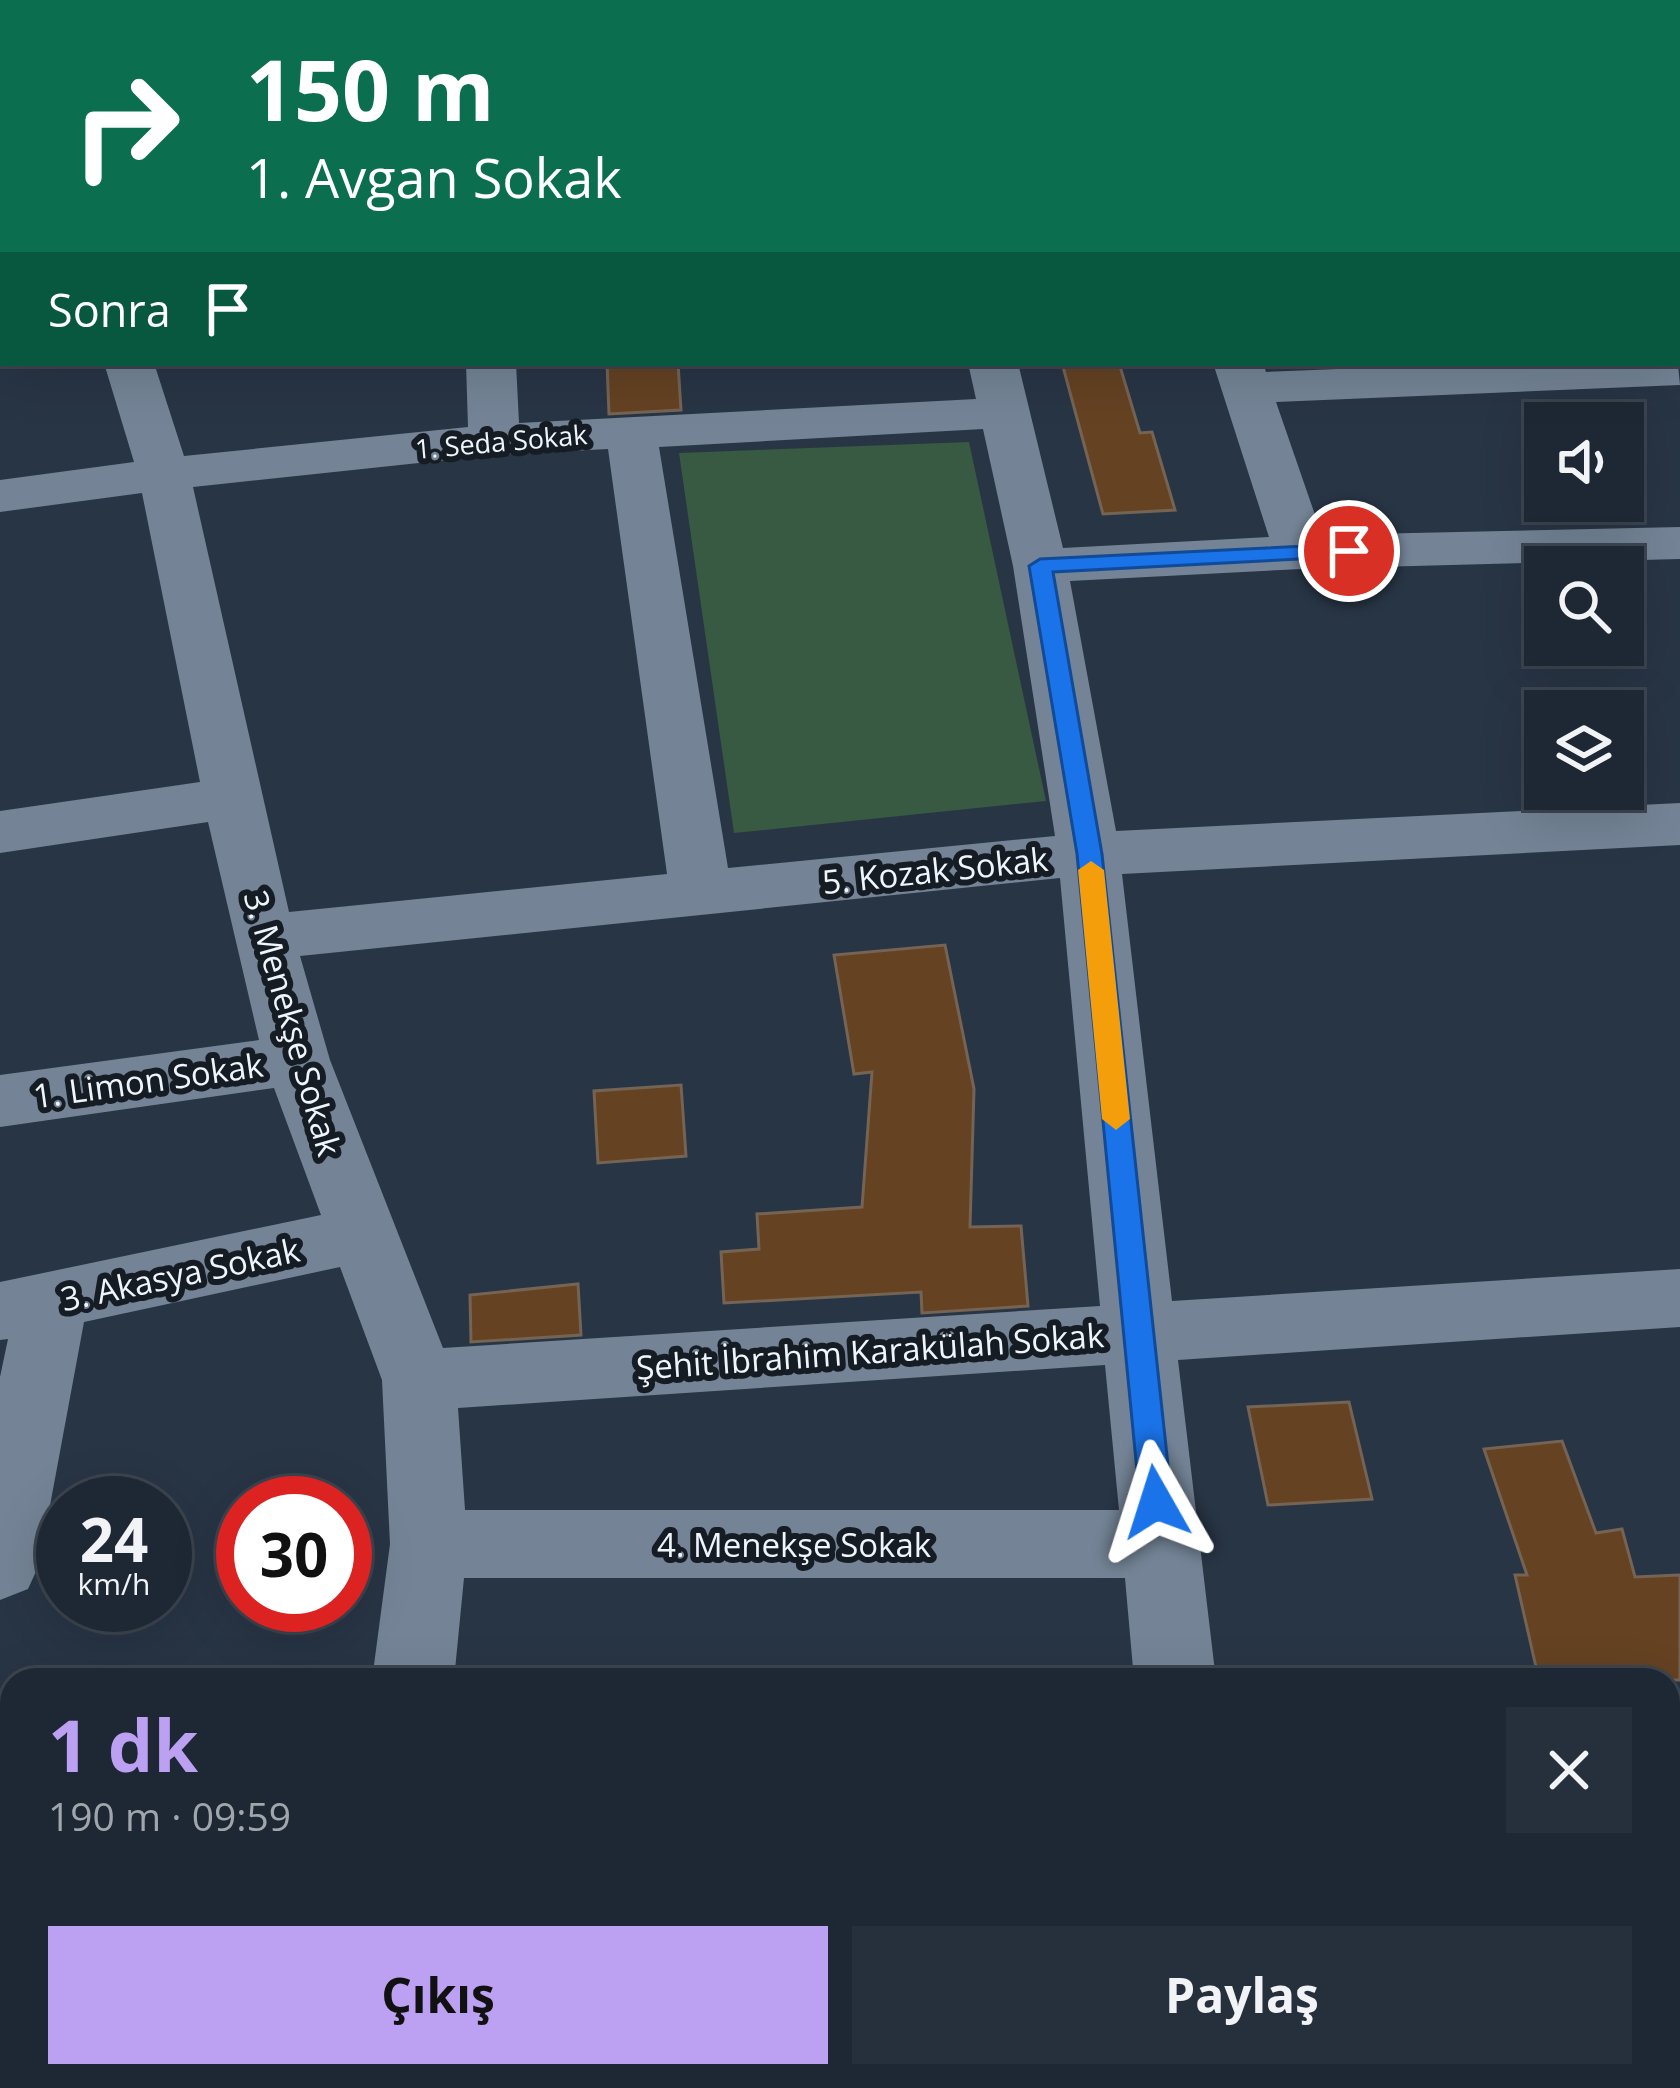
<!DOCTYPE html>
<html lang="tr">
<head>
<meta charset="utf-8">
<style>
  :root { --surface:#1e2834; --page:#26303c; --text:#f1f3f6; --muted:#a1a6ac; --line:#3c444f; --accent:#bca0f2 }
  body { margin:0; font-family:"Open Sans",sans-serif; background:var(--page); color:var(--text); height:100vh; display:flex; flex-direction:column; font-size:45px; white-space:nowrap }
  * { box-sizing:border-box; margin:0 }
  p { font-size:39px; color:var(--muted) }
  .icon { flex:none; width:66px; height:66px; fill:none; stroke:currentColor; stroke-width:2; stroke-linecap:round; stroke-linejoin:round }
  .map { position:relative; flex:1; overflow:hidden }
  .drawer { position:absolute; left:0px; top:1668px; width:1680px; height:420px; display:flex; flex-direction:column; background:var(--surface); border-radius:36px 36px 0 0; box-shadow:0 12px 48px #0002,0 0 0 3px var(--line) }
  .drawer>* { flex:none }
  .banner { position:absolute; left:0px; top:0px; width:1680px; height:366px; box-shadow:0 12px 48px #0002,0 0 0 3px var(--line); background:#0b6e4f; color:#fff; overflow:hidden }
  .fabs { position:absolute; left:1524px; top:402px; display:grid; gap:24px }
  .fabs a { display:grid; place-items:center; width:120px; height:120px; border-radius:0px; background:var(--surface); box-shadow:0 12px 48px #0002,0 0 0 3px var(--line); font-size:60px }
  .speed { position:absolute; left:36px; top:1476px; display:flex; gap:24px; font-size:60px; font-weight:700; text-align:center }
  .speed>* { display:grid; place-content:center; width:156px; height:156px; border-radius:50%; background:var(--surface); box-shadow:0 12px 48px #0002,0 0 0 3px var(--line); line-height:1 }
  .speed small { font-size:30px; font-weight:400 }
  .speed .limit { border:18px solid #d22; background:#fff; color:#111 }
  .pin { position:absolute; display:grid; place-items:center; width:102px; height:102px; color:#fff; margin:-51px; border:6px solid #fff; border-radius:50%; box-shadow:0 3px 12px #0007 }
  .me { position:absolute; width:132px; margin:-66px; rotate:354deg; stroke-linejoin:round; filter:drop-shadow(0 0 9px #0008) }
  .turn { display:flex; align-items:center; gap:42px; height:252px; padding:0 48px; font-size:54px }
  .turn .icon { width:156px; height:156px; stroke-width:2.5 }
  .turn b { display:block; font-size:84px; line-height:102px }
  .then { display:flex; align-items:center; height:114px; padding:0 48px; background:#0003; gap:24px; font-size:45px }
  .round { display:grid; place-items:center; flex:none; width:126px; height:126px; border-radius:0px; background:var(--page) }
  .head { display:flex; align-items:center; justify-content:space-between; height:204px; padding:0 48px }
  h1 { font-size:72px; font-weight:700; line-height:90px; color:var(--accent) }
  .action { display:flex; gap:24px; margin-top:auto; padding:24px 48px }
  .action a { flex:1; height:138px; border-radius:0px; background:var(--accent); color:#111; font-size:48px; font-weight:700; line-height:138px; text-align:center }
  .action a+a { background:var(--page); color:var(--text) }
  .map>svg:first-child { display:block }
</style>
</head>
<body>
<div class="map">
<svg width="1680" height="2088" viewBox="0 0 1680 2088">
  <rect width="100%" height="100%" fill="#283545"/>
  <polygon fill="#385942" points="969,442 1046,801 734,833 679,453"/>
  <g fill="#644222" stroke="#756354" stroke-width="3">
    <polygon points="607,363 678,363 681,410 609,414"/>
    <polygon points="1062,363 1119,363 1140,433 1152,432 1175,510 1103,514"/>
    <polygon points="945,945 974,1089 970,1227 1021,1226 1028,1306 922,1313 921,1292 724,1303 721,1252 759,1249 757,1214 862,1207 872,1072 854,1074 834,955"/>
    <polygon points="681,1085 686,1156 598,1163 594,1091"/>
    <polygon points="578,1284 581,1335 471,1342 470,1295"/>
    <polygon points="1349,1402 1372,1499 1268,1505 1248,1407"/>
    <polygon points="1562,1441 1596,1533 1622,1529 1635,1577 1680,1575 1680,1680 1539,1680 1515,1575 1527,1575 1484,1449"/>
  </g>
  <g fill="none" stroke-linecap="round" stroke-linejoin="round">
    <g fill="#748496" fill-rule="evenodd">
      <rect x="18" y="0" width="42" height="3"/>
      <polygon points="415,0 457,0 458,3 416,3"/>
      <polygon points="624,0 688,0 622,3"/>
      <rect x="892" y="0" width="42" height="3"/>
      <polygon points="1095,0 1137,0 1138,3 1096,3"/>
      <polygon points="1348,0 1391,0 1393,3 1350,3"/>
      <polygon points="1653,0 1680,0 1680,13 1677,3 1651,3"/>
      <rect x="0" y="73" width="3" height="26"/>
      <path d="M 1677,355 L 1680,385 L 1276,402 L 1322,535 L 1680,527 L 1680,559 L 1301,569 L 1070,581 L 1116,831 L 1680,803 L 1680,845 L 1122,874 L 1172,1301 L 1680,1269 L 1680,1327 L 1178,1360 L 1216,1680 L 1134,1680 L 1125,1578 L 464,1578 L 454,1680 L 372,1680 L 390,1544 L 382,1380 L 340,1267 L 84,1322 L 39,1565 L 28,1589 L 0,1600 L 0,1377 L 8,1339 L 0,1340 L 0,1282 L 321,1215 L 274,1088 L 0,1127 L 0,1075 L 259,1040 L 208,822 L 0,853 L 0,811 L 200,782 L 142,493 L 0,512 L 0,480 L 134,462 L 104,363 L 154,363 L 184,456 L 468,427 L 466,363 L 516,363 L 519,423 L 976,399 L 968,363 L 1018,363 L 1063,548 L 1269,537 L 1213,363 L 1263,363 L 1266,372 L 1486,363 L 1677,363 ZM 983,429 L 1013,566 L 1055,836 L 728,868 L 659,447 ZM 608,449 L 667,874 L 289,912 L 193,487 L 494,455 ZM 1060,878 L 1100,1306 L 443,1348 L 330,1060 L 300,956 ZM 1105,1365 L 1119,1510 L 465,1510 L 458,1408 Z"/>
      <rect x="1668" y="1776" width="12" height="80"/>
      <polygon points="12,1870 12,1954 0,1955 0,1871"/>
      <polygon points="324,2076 414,2076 413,2088 323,2088"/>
      <polygon points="1179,2076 1269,2076 1270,2088 1180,2088"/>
    </g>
  </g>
  <polygon fill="#1a73e8" stroke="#114b97" stroke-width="3" points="1349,544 1357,546 1357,556 1053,572 1102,854 1172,1502 1167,1512 1156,1516 1144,1512 1140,1502 1077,854 1029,566 1040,559"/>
  <polygon fill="#f59e0b" points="1091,861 1104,870 1130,1119 1116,1130 1102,1119 1078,870"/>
  <g text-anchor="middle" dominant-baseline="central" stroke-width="12" stroke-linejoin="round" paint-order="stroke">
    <g font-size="27" fill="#eef5fd" stroke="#161c23">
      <text transform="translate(501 441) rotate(-5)">1. Seda Sokak</text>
    </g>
    <g font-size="33" fill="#eef5fd" stroke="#161c23">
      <text transform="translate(935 870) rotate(-6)">5. Kozak Sokak</text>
      <text transform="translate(293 1023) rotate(74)">3. Menekşe Sokak</text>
      <text transform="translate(148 1080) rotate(-8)">1. Limon Sokak</text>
      <text transform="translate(180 1274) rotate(-12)">3. Akasya Sokak</text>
      <text transform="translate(870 1351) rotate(-4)">Şehit İbrahim Karakülah Sokak</text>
      <text x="794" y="1544">4. Menekşe Sokak</text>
    </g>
  </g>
</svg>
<div class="fabs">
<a><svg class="icon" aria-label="sound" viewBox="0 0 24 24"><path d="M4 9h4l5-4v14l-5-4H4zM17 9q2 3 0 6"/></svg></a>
<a><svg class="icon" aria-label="search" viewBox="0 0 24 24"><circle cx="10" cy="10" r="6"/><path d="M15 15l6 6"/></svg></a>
<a><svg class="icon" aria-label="layers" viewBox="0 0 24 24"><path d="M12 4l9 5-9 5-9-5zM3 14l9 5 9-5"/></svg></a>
</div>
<div class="speed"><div>24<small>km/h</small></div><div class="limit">30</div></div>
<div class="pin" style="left:1349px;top:551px;background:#d93025"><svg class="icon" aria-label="arrive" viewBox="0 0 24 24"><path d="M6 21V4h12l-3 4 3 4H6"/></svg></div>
<svg class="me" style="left:1156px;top:1502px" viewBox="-20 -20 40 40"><path d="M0-17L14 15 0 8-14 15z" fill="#1a73e8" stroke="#fff" stroke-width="4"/></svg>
<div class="banner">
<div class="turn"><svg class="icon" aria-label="right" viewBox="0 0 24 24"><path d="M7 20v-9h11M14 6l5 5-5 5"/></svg><div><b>150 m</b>1. Avgan Sokak</div></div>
<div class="then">Sonra<svg class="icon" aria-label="arrive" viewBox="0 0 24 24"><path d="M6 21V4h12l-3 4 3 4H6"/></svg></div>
</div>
<section class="drawer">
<div class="head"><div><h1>1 dk</h1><p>190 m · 09:59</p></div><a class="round"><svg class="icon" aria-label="close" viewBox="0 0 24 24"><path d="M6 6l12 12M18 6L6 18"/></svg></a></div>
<div class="action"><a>Çıkış</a><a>Paylaş</a></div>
</section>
</div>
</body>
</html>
